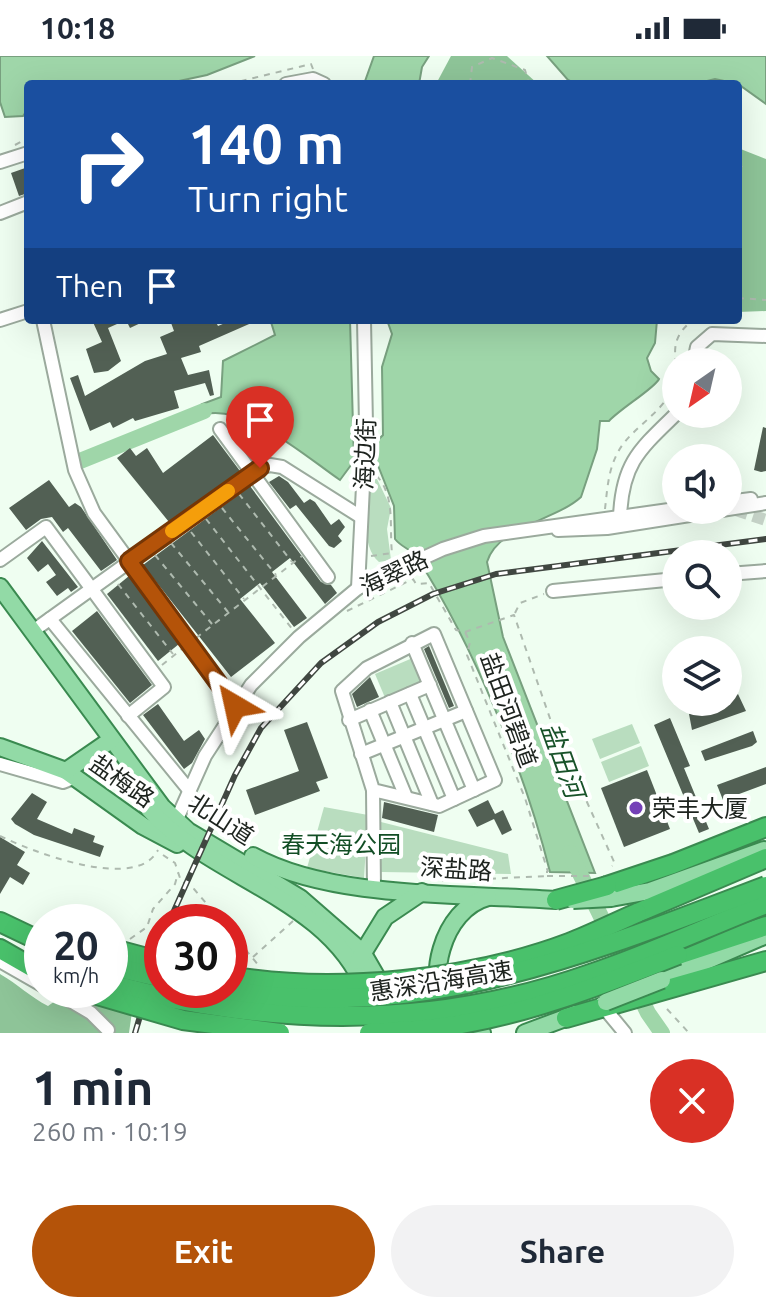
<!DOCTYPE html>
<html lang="en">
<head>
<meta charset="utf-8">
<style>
  :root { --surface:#fff; --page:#f2f2f3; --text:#1f2937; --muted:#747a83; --accent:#b45309 }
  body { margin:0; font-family:Ubuntu,"Noto Sans SC",sans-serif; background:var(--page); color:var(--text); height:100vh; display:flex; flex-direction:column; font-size:30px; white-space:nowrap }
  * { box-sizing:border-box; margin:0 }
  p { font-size:26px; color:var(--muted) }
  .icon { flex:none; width:44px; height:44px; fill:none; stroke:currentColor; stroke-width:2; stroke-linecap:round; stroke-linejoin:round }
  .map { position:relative; height:977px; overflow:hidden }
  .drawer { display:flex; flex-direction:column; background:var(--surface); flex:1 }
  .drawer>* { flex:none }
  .banner { position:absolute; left:24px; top:24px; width:718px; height:244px; border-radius:8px; box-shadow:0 8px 32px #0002; background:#1a4fa0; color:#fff; overflow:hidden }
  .needle { width:52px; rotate:214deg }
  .tools { position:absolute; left:662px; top:292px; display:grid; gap:16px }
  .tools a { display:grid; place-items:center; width:80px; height:80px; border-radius:50%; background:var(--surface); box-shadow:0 8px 32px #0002; font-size:40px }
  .speed { position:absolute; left:24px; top:848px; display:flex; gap:16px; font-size:40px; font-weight:700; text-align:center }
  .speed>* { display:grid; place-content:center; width:104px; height:104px; border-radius:50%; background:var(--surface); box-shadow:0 8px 32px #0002; line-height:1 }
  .speed small { font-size:20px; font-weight:400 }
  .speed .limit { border:12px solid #d22; background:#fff; color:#111 }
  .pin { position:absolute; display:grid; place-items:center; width:68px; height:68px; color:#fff; margin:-82px -34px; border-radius:50% 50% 50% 0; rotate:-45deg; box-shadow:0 0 8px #0007 }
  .pin .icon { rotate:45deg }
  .me { position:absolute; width:88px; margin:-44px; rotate:324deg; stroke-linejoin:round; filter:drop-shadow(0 0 6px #0008) }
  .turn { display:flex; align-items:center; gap:28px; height:168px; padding:0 32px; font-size:36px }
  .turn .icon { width:104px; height:104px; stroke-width:2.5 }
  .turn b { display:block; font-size:56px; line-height:68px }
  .then { display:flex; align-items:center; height:76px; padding:0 32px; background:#0003; gap:16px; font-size:30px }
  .round { display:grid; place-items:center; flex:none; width:84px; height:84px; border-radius:42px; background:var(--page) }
  .head { display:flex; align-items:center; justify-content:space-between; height:136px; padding:0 32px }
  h1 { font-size:48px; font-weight:700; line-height:60px }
  .action { display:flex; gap:16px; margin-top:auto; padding:16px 32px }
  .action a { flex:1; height:92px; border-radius:48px; background:var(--accent); color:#fff; font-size:32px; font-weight:700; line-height:92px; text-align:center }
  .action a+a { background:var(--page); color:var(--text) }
  .status { display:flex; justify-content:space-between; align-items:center; height:56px; padding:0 40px; background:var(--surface); direction:ltr }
  .status svg { height:22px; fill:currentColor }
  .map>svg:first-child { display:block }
</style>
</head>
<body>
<div class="status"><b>10:18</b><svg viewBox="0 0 49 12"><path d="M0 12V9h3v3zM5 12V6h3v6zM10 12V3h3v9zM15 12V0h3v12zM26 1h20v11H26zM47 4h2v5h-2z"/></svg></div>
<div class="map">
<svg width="766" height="977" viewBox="0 0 766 977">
  <rect width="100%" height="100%" fill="#effef1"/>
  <g fill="#b9ddbf">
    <path d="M 372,422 L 377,423 L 391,452 L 387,473 L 391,504 L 379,506 C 358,488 369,447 372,422 Z"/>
    <polygon points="415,601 426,627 386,644 375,618"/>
    <polygon points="632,668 640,687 600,703 592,683"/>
    <polygon points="641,690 649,710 609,726 601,706"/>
    <polygon points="324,751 368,759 364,822 307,812"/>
    <polygon points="381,766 508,798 511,818 381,816"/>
  </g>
  <g fill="#8ec498">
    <polygon points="451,0 507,0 538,28 436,28"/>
    <polygon points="738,92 766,103 766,255 738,256"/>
    <path d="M 0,918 C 18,928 30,941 48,950 L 69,935 L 132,956 L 129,977 L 0,977 Z"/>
  </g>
  <g fill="#9fd6a9" stroke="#78a07f" stroke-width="2">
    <polygon points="0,0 255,0 207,19 165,28 28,28 28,53 23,60 5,61 0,46"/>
    <polygon points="374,0 429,0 422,11 419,28 364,28"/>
    <polygon points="547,0 766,0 766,48 738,28 715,23 695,28 576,28 568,24"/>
    <path d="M 275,264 L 350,264 L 354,405 L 340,424 C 305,400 248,349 205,358 L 202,348 L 221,341 L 223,305 L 275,279 L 271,266 Z"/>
    <path d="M 387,264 L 657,264 L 655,287 L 647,302 L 651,315 L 659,323 C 655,332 621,352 609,365 L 600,365 L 597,393 L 581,441 C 555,465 498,470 487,506 L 503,581 L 595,817 L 550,816 C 525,716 474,590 418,503 C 412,493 402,492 395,483 L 394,450 L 377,407 L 373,406 L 373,389 L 383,379 L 382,311 L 392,278 Z"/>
  </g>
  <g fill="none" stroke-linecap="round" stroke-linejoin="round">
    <polyline stroke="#9fd6a9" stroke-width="9" points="354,396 373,397"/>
    <g stroke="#9fd6a9" stroke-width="16">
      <polyline points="80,405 204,355"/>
      <polyline points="570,797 648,957 662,977"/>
    </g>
  </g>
  <g fill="#526054">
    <polygon points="28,111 28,137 19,140 11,117"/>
    <polygon points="92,264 147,264 130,272 126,264 108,272 121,305 108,315 94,317 86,293 102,286"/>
    <polygon points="170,264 215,264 218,270 232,264 258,264 199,290 201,296 181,302 188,319 209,314 214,339 210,340 205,327 174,335 179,352 135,365 133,362 113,372 110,366 90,375 70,322 78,319 85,340 145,305 167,298 160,281 174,275"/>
    <polygon points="763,371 766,372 766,415 761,416 754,414"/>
    <polygon points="213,379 240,415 169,466 117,402 130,392 136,400 147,392 163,417"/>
    <polygon points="279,420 288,426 304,447 310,443 315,446 331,469 339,463 345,471 338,480 342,485 334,492 329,490 296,449 290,453 269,426"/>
    <polygon points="49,424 69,451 75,447 81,451 117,504 101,515 68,472 63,476 52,461 41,463 26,474 9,452"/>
    <polygon points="250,430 321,526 331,529 337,537 325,548 290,502 272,516 307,562 294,571 260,527 240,543 275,587 231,621 143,509"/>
    <polygon points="42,485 78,531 71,536 68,532 57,540 46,526 56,519 48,508 38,516 27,502"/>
    <polygon points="129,520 179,588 158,605 107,538"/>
    <polygon points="97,555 152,629 130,647 72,575"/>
    <polygon points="429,590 454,650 449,652 424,593"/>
    <polygon points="370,621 379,641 357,651 352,638"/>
    <polygon points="738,638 746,655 692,674 689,658 716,646 728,646"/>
    <polygon points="158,648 184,685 199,674 205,683 192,707 184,713 143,659"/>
    <polygon points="670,662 690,710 684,712 709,773 699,777 654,669"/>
    <polygon points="307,666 328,722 316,726 320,735 255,759 246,734 299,715 284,674"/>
    <polygon points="753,675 757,686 752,690 705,705 701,695"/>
    <polygon points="766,711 766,728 723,744 717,729"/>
    <polygon points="647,714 670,773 624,791 601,732"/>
    <polygon points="32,737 47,746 37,763 72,778 74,772 95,780 93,786 104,790 100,801 34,779 15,768 11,763"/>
    <polygon points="488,744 495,758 503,754 512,774 502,779 494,763 477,771 468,754"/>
    <polygon points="384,746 438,759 434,776 382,762"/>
    <polygon points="0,781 25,796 17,809 30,817 23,829 10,821 0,838"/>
  </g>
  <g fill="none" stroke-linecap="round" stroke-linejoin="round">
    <polyline stroke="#c5d2c7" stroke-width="12" stroke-dasharray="12 6" stroke-linecap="butt" points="736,454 766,464"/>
    <g stroke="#9baa9d" stroke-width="16">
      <g id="minor">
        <polyline points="286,28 313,23 324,28"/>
        <polyline points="0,106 28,97"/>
        <polyline points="0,157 28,146"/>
        <polyline points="0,264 28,255"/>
        <polyline points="43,264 75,414 94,457 235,650"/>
        <polyline points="694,306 697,291 712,278 766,280"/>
        <polyline points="220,373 328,521"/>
        <polyline points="728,446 751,443"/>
        <path d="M 620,461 C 622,407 640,393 676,358"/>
        <polyline points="558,474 607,472 766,447"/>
        <polyline points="0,504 46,471 164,631 128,660"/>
        <polyline points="728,518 766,515"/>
        <polyline points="358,532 366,369 364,264"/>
        <polyline points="553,535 676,523"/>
        <polyline points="50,563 189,734"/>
        <polyline points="33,575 260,412 270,409 282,411 361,461"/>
        <polyline points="412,587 474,734"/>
        <polyline points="410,638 454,743"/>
        <polyline points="390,646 432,748"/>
        <polyline points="370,654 406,741"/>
        <polyline points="349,664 430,629"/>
        <polyline points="361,698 466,655"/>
        <polyline points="0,708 63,726 76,721"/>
        <polyline points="373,734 439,750 495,724 434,578 367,612 342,635 373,734 374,832"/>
        <polyline points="176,765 205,700 251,629 299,581 358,532 443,493 484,480 676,453"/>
        <polyline points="0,905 42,929"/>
        <polyline points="52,934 91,957 108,974"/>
        <polyline points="601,948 625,977"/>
      </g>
    </g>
    <g stroke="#3a8a50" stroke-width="20">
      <g id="major">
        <polyline points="0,531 162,751 188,775 300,842 362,896 384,934"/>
        <polyline points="0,691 66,715 143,770 177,788"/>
        <polyline points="66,715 111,684"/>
        <path d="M 149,753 C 211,823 329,841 366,935"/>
        <path d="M 253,800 C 333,844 464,837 556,844"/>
        <polyline points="611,842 650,835 764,794"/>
        <polyline points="358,905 385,861 422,836"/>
        <polyline points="662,924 766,879"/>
        <polyline points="394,935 482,977"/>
        <path d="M 450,962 C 423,927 442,853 488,841"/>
        <polyline points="525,977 576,958"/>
      </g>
    </g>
    <g stroke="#3a8a50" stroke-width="22">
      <g id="highway">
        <polyline points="607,830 673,808 766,771"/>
        <polyline points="637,857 766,802"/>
        <polyline points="0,866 42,886"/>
        <polyline points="0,893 42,917"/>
        <polyline points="678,899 766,870"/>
        <polyline points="566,962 766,905"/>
      </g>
    </g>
    <g stroke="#aebaaf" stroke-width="2" stroke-dasharray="6 6" stroke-linecap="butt">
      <polyline points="229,28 311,8 313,13"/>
      <polyline points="470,28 472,11 492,2 525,14 529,28"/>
      <polyline points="15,89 28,82"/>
      <polyline points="738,107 743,112"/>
      <polyline points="738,242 766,244"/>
      <polyline points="239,438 292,506"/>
      <polyline points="222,452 276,519"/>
      <path d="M 605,453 C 607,436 608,415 617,398 C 629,373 661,359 673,332 C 684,307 661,289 693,264"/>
      <polyline points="206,463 293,574"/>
      <polyline points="191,476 244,543"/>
      <polyline points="171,487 228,556"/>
      <polyline points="155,499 212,568"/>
      <path d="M 371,500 L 392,497 C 389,469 396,439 375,418"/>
      <polyline points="118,528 173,598"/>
      <polyline points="347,555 413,523 416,528 429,527 456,574 465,576 470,586 467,599 525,742 548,816"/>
      <polyline points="515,557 520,547 544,538"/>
      <polyline points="465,576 514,559 553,671 615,808 612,810"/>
      <polyline points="196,582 302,500"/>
      <polyline points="162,609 182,593"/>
      <polyline points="194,751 202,765 249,789"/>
      <path d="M 0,780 C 31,795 136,837 158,794"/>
      <polyline points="163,799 175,807 181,825 194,833 222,866"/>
      <polyline points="442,825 547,820 547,815"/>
      <polyline points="230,875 260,911"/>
      <polyline points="130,883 147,871 153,853 175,828 178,817"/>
      <polyline points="253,901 293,865"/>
      <polyline points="667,953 689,977"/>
    </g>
    <use href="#minor" stroke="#fff" stroke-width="12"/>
    <use href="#major" stroke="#92daa6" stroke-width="16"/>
    <use href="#highway" stroke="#49c16b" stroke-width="18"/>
    <g stroke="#404741" stroke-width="6">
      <g id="rail">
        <polyline points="169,866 235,719 261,672 321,607 378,566 433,538 496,518 766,483"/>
        <polyline points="135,977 162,886"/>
      </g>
    </g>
    <use href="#rail" stroke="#fff" stroke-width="3" stroke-dasharray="9" stroke-linecap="butt"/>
    <g stroke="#3a8a50" stroke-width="20" stroke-linecap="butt">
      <g id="major-bridge">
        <polyline points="573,844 611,842"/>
        <polyline points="606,946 662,924"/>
      </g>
    </g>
    <g stroke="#3a8a50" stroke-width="22" stroke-linecap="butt">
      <g id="highway-bridge">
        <polyline points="556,844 607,830"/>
        <polyline points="110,892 162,906"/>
        <polyline points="110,910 162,922"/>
        <path d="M 230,920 C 334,938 471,924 569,887 C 592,878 614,867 637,857"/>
        <path d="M 110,928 C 271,971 432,974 590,918 C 650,898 707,871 766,848"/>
        <polyline points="80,934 183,964 280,977"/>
        <path d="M 226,934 C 422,967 587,898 766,830"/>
        <path d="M 369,977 C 393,975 418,975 442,971 C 524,960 602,929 678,899"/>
      </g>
    </g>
    <polyline stroke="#aebaaf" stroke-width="2" stroke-dasharray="6 6" stroke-linecap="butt" points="547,820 591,820"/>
    <use href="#major-bridge" stroke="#92daa6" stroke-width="16"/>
    <use href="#highway-bridge" stroke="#49c16b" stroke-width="18"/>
  </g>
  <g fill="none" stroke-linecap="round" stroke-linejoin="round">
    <g stroke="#753606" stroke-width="20">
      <polyline id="route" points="235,650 129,505 260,412"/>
    </g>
    <use href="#route" stroke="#b45309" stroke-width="14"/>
    <polyline stroke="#f59e0b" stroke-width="14" points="172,475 228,435"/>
  </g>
  <circle fill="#7440b7" stroke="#fff" stroke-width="3" cx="636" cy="752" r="8"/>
  <g text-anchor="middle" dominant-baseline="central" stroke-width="8" stroke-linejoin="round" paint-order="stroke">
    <g font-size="24" fill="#1d231e" stroke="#fff">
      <text transform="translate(365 398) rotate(-88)">海边街</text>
      <text transform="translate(394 517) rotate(-26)">海翠路</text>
      <text transform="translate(509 654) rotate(70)">盐田河碧道</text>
      <text transform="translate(122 725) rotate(35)">盐梅路</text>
      <text transform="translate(221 763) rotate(33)">北山道</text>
      <text transform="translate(456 813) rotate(4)">深盐路</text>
      <text transform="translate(441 925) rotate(-9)">惠深沿海高速</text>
    </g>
    <g font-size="24" fill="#1d231e" stroke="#fff" text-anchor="start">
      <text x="652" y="752">荣丰大厦</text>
    </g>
    <g font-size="24" fill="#124e25" stroke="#fff">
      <text x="341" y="788">春天海公园</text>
    </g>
    <g font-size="26" font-style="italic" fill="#185229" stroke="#fff">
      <text transform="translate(563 704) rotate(70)">盐田河</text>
    </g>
  </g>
</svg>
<div class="tools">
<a><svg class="needle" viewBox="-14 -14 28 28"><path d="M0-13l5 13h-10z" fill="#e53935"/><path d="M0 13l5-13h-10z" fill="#747a83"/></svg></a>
<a><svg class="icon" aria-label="sound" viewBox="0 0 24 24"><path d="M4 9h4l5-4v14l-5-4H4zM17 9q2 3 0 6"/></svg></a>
<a><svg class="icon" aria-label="search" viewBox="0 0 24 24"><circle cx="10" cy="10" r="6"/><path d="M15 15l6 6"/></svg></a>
<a><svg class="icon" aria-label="layers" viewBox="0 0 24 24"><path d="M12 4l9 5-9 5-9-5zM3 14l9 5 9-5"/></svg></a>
</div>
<div class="speed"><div>20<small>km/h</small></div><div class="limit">30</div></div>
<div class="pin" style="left:260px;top:412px;background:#d93025"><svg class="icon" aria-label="arrive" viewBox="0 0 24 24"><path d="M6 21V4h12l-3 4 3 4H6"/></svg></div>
<svg class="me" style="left:235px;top:650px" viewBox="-20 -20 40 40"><path d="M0-17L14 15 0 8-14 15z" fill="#b45309" stroke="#fff" stroke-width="4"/></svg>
<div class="banner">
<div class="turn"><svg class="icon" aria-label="right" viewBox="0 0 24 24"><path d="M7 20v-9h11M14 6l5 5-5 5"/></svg><div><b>140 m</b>Turn right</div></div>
<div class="then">Then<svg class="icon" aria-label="arrive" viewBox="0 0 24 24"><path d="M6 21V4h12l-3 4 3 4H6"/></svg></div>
</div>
</div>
<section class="drawer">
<div class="head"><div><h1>1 min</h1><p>260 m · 10:19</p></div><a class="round" style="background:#d93025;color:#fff"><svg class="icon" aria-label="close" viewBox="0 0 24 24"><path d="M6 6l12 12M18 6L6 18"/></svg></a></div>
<div class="action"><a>Exit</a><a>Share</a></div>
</section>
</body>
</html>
